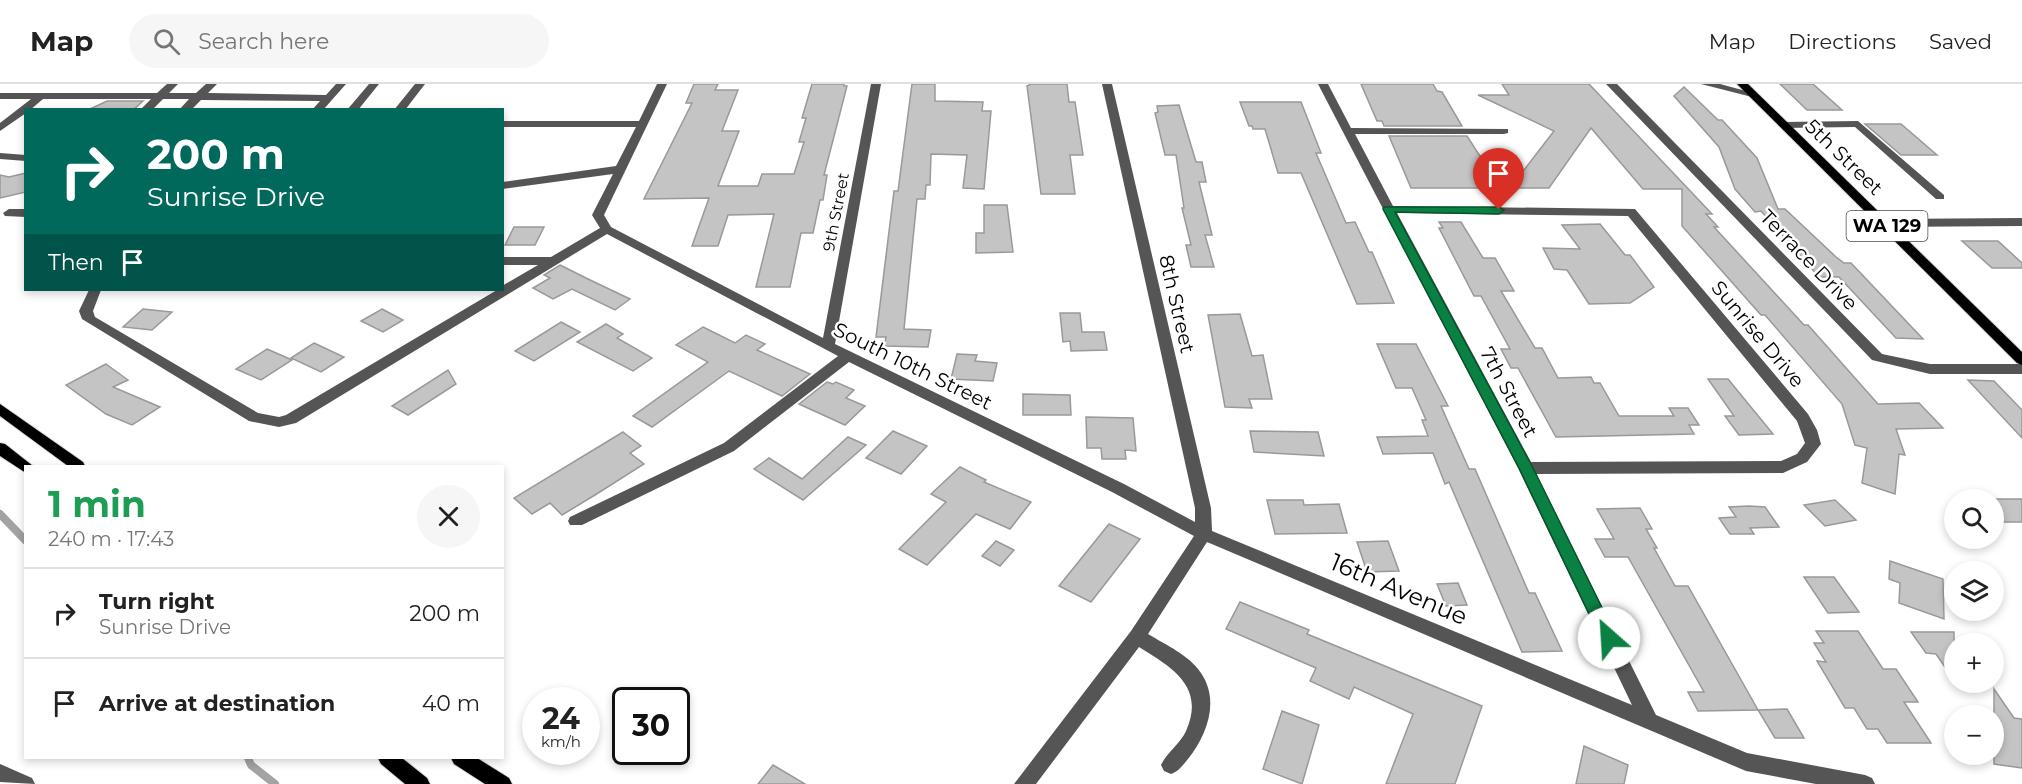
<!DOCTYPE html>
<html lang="en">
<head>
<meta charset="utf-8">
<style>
  :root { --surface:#fff; --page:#f6f6f6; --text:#222; --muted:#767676; --line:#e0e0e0 }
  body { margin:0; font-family:Montserrat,sans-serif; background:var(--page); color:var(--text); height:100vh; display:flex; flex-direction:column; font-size:22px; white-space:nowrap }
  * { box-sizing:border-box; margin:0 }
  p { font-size:20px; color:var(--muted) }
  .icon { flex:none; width:33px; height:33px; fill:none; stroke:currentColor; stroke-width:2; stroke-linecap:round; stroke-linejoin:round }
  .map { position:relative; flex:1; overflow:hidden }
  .panel { position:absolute; left:24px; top:381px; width:480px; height:294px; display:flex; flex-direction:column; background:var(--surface); border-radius:0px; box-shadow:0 3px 9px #0003 }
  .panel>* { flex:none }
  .top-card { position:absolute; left:24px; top:24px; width:480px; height:183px; border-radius:0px; box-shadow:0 3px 9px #0003; background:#00695c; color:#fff; overflow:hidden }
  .buttons { position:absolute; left:1944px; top:405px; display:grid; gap:12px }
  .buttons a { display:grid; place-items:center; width:60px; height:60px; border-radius:50%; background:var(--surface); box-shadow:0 3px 9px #0003; font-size:30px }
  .speed { position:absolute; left:522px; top:603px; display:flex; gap:12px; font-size:30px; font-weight:700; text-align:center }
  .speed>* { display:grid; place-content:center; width:78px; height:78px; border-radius:50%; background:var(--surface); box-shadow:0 3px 9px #0003; line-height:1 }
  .speed small { font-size:15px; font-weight:400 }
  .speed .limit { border:3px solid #111; border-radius:9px; background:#fff; color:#111 }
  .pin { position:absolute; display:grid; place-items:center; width:51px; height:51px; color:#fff; margin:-62px -26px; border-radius:50% 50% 50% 0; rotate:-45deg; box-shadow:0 0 6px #0007 }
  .pin .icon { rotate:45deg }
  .me { position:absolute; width:66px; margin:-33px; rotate:334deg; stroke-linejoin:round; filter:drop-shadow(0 0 4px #0008) }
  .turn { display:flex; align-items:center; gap:21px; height:126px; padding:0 24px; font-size:27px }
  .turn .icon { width:78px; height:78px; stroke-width:2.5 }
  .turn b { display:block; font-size:42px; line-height:51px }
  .then { display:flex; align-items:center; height:57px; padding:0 24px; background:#0003; gap:12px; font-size:22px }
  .round { display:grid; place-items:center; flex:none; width:63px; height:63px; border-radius:32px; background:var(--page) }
  .headline { display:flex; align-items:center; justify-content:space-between; height:102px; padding:0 24px }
  h1 { font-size:36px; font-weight:700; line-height:45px; color:#1e9e55 }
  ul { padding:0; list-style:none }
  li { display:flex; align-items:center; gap:18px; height:90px; padding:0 24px; border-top:2px solid var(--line) }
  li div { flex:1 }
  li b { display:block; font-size:22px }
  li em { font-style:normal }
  header { display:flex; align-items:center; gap:36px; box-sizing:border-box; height:84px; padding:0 30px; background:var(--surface); border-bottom:2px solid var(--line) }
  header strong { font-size:28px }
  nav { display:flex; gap:33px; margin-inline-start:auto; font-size:21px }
  .search { width:420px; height:54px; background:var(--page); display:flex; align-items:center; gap:15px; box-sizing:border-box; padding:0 21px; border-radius:33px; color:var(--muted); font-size:22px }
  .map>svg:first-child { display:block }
</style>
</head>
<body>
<header>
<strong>Map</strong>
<div class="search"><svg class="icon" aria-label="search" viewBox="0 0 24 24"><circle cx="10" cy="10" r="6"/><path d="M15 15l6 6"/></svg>Search here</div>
<nav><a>Map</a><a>Directions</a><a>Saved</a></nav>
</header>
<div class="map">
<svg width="2022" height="700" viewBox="0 0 2022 700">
  <rect width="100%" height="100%" fill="#fff"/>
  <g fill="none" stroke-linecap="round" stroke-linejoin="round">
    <g stroke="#a3a3a3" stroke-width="8">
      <polyline points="0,430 26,457"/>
      <polyline points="248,674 251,681 275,700"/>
    </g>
  </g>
  <g fill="#c4c4c4" stroke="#999" stroke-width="1.5">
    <polygon points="694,0 718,0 715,6 738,6 722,47 739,47 718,102 758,102 762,90 794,90 804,58 799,58 806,34 802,34 812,0 844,0 844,2 847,2 824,91 827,91 823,116 820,116 813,149 801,149 790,203 756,203 774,130 728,131 718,162 692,162 709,114 644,115 692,19 686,19"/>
    <polygon points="912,0 935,0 935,17 983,18 982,27 991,27 984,105 963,104 967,71 931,70 930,101 926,101 925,115 917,115 904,245 931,246 928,263 884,262 886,253 876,253 894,107 898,107"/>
    <polygon points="1031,0 1067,0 1069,18 1075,18 1083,71 1070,71 1075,110 1041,110 1027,2"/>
    <polygon points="1361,0 1433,0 1437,7 1442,8 1462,42 1384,42 1382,37 1377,37"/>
    <polygon points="1502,0 1589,0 1712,130 1706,130 1718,143 1714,143 1804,241 1808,241 1878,320 1919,319 1943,344 1896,345 1905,371 1899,370 1895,410 1862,399 1867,364 1855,361 1842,320 1765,231 1761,231 1682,142 1682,105 1643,105 1591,44 1549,104 1411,104 1389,52 1467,52 1489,86 1524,86 1554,47 1478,11 1509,11"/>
    <polygon points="1780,0 1813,0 1842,26 1807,26"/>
    <polygon points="1684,3 1718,36 1722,36 1757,74 1778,125 1785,125 1836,173 1844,179 1851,179 1923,255 1896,254 1839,193 1819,193 1761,127 1755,128 1735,105 1719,63 1674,12"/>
    <polygon points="107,17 143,17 133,26 88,26"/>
    <polygon points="1240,18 1301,18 1321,69 1316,69 1346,139 1355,138 1369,168 1372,168 1394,219 1357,220 1301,89 1278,89 1265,45 1253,45 1252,42 1249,42"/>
    <polygon points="1179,21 1196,78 1202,78 1206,98 1199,98 1212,151 1205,151 1214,183 1191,183 1186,161 1191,161 1182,124 1184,124 1176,71 1165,71 1155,29 1158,28 1157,22"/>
    <polygon points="1865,40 1901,40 1937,71 1901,71"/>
    <polygon points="26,89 26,108 0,114 0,91 9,93"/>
    <polygon points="984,121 1007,121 1013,168 976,169 976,149 984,149"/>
    <polygon points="1439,138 1461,138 1483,174 1495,174 1514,207 1501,207 1535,264 1542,264 1558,294 1591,293 1594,299 1600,299 1619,332 1674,332 1669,324 1688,324 1699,341 1689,341 1694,350 1556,353 1518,284 1511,284 1501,265 1510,265 1481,212 1474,212 1439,144 1443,144"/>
    <polygon points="1600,140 1625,171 1630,171 1654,203 1630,219 1589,220 1567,186 1554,185 1543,164 1580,165 1562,141"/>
    <polygon points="514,143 544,143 535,161 505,161"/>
    <polygon points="1962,157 1998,157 2022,179 2022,184 1992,184"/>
    <polygon points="560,181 588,195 630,215 615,226 572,205 553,215 533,204 550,194 544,191"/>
    <polygon points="143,225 172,228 152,246 123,243"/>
    <polygon points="382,225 403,236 383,248 361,237"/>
    <polygon points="1060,229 1080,229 1082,248 1104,248 1107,266 1071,267 1070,257 1063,258"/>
    <polygon points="1240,230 1252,272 1263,271 1272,315 1249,315 1252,324 1225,323 1208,231"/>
    <polygon points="561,238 580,248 534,277 515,267"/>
    <polygon points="606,240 623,250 617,254 652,274 633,287 577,258"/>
    <polygon points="703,243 735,259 746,251 765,260 757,266 810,290 782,312 729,287 652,343 633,332 708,278 676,261"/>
    <polygon points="314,259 344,273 321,288 291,274"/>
    <polygon points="1377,260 1416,260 1448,322 1441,322 1469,385 1475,385 1529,509 1535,509 1562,567 1522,568 1449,398 1445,400 1433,369 1383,370 1377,353 1428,352 1422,336 1426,336 1412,304 1396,304"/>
    <polygon points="267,265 292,276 261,296 236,285"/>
    <polygon points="957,270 977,271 975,277 997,279 993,297 951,295"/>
    <polygon points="106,280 128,296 113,303 160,323 132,341 106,330 66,301"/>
    <polygon points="448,286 456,300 408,331 392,322"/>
    <polygon points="1708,295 1728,295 1773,350 1739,351 1725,332 1734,332"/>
    <polygon points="1968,296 1994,297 2022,326 2022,354"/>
    <polygon points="827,298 833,300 836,298 854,306 846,314 865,322 845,341 799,320"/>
    <polygon points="1023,310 1070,311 1071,331 1023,331"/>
    <polygon points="1086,333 1133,334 1136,367 1125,366 1126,375 1102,375 1101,364 1087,364"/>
    <polygon points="893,347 927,362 901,390 866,374"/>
    <polygon points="1250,347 1318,348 1324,372 1254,368"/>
    <polygon points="623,348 641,362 630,369 644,380 595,411 562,431 550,419 532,430 514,414"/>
    <polygon points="848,353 866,361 803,416 754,385 769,374 802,395"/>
    <polygon points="960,383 986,396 984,398 1031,418 1010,445 976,430 927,481 899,465 946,418 931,410"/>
    <polygon points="1994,415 2022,415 2022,438 2001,438 1994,429"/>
    <polygon points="1267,416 1303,416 1304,421 1339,420 1347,449 1275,450"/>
    <polygon points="1835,416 1856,436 1825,442 1804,421"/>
    <polygon points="1749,422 1765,423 1779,443 1750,444 1754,450 1730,450 1719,434 1736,433 1729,423"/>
    <polygon points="1640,424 1652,445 1646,445 1657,464 1654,464 1675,502 1688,502 1758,626 1698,627 1688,608 1704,608 1628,473 1605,473 1595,455 1614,455 1597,425"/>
    <polygon points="1109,440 1140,455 1091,518 1059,502"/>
    <polygon points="996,457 1014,466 1000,482 982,472"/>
    <polygon points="1388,457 1399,487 1367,488 1357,458"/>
    <polygon points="1890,477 1943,495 1944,535 1899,519 1900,499 1889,495"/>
    <polygon points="1804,493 1834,493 1859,528 1828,529"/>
    <polygon points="1458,499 1467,521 1446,522 1437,500"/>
    <polygon points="1240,518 1309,546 1307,550 1482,622 1455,700 1386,700 1413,630 1354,603 1349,615 1310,597 1316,584 1226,545"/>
    <polygon points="1816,547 1858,547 1883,585 1896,585 1918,618 1904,618 1931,659 1887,659 1878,645 1867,645 1854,624 1845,624 1817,577 1826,578 1814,559 1824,559"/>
    <polygon points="1911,548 1954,548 1954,596 1936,570 1926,569"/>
    <polygon points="1994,605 2014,634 2022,635 2022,684 1994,680"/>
    <polygon points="1787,625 1804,654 1775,654 1758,626"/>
    <polygon points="1282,627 1319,641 1302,700 1263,685"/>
    <polygon points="1584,662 1628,681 1624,700 1576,700"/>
    <polygon points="773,681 805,700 758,700"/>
  </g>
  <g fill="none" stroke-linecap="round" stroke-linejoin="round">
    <g stroke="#dbdbdb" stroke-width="2">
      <g id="major">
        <polygon points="1737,0 1748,0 2022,268 2022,281 2017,279"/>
        <polygon points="0,320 83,378 85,382 68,382 0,332"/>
        <polygon points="0,359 5,360 33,382 26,382 26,389 0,372"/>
        <polygon points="378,674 402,674 427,694 430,700 405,700 381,680"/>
        <polygon points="451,674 477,674 509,694 512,700 485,700 454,680"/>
      </g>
    </g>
    <g fill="#555" fill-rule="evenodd">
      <polygon points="167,0 178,0 169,9 196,9 206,0 217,0 208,9 326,11 336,0 346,0 323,26 312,26 320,17 201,16 191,26 179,26 189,15 163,15 152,26 140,26 151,15 43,15 30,26 26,26 26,29 0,47 0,39 31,15 0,15 0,9 157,9"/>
      <polygon points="369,0 379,0 358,26 347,26"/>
      <polygon points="415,0 425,0 405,26 394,26"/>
      <path d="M 657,0 L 667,0 L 604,131 L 611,143 L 823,254 L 871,0 L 881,0 L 835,260 L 1124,400 L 1195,438 L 1195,424 L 1102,0 L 1112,0 L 1211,424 L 1212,447 L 1632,621 L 1518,384 L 1318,0 L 1328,0 L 1351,44 L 1508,45 L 1508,49 L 1504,50 L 1355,50 L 1393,122 L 1635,125 L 1808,330 L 1817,346 L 1821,360 L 1807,378 L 1783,389 L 1536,390 L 1656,631 L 1747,669 L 1865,691 L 1872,694 L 1875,700 L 1816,700 L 1746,687 L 1207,458 L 1148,550 C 1166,561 1189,571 1201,589 C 1220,617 1207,651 1188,675 C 1183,681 1179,687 1171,690 L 1164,687 L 1161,681 C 1167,668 1181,659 1186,647 C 1206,602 1171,583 1139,563 L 1036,700 L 1014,700 L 1131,547 L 1194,452 L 1112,408 L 849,278 L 734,367 L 582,441 L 570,441 L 568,437 L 570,433 L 724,359 L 838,272 L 607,150 L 296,339 L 279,343 L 249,337 L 82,235 L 79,227 L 89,206 L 101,206 L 93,227 L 95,233 L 258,329 L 279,333 L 286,331 L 497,206 L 502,206 L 502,202 L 538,181 L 502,181 L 502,173 L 551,173 L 600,144 L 592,131 L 613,90 L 502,105 L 502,98 L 616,82 L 636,43 L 502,43 L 502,37 L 639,37 ZM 1397,129 L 1628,132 L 1797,337 L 1805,359 L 1797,370 L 1781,377 L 1531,378 Z"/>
      <polygon points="1606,0 1617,0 1882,270 1930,280 2022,280 2022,290 1930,290 1872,276"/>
      <polygon points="1701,0 1720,0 1757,10 1752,13"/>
      <polygon points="1858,37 1944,111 1944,115 1936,115 1855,43 1783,44 1778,41 1783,38"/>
      <polygon points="0,69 26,71 26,77 0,75"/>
      <polygon points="9,125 26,125 26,133 5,132 3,129"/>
      <polygon points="2022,134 2022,142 1884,143 1878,139 1884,135"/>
      <polygon points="0,680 32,694 35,700 0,698"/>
    </g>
    <use href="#major" fill="#000" fill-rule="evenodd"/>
  </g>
  <polygon fill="#0b8043" stroke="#07532c" stroke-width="1.5" points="1384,123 1499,123 1504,126 1499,130 1395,128 1533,384 1617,554 1615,559 1603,559 1519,384 1383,125"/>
  <g text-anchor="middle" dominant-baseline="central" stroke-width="5" stroke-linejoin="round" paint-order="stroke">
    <g font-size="16" fill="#000" stroke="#fff">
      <text transform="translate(836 128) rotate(-79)">9th Street</text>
    </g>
    <rect fill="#fff" stroke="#4c4c4c" stroke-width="1.5" x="1846.5" y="127" width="81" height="30" rx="4.5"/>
    <g font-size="18" font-weight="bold" fill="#000">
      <text x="1887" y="142">WA 129</text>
    </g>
    <g font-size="20" fill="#000" stroke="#fff">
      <text transform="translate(1844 73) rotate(44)">5th Street</text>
      <text transform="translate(1809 176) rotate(46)">Terrace Drive</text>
      <text transform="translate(1177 220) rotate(77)">8th Street</text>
      <text transform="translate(1758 250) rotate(50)">Sunrise Drive</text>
      <text transform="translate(913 282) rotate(26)">South 10th Street</text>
      <text transform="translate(1509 308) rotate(62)">7th Street</text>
    </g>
    <g font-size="24" fill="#000" stroke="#fff">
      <text transform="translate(1399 505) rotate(23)">16th Avenue</text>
    </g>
  </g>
</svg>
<div class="buttons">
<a><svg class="icon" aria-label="search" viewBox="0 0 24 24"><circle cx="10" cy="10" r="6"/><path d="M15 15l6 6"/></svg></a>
<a><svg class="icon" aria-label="layers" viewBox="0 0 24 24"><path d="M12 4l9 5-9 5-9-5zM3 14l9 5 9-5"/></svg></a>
<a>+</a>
<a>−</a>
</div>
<div class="speed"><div>24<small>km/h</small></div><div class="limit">30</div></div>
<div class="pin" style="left:1499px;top:126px;background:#d93025"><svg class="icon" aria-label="arrive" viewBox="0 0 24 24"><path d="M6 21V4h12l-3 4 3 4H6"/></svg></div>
<svg class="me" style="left:1609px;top:554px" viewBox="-20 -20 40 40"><circle r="19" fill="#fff"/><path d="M0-13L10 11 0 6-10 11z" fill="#0b8043"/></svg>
<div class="top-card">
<div class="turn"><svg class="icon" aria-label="right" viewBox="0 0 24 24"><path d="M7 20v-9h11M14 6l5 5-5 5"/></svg><div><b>200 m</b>Sunrise Drive</div></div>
<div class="then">Then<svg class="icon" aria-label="arrive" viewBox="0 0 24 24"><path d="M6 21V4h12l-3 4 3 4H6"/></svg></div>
</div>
<section class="panel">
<div class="headline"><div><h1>1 min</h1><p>240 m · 17:43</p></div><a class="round"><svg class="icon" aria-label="close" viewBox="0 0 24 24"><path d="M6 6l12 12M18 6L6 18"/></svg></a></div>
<ul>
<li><svg class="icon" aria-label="right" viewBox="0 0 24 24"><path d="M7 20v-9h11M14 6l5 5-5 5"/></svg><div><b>Turn right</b><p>Sunrise Drive</p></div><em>200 m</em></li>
<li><svg class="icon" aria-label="arrive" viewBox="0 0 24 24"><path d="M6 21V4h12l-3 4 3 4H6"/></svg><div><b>Arrive at destination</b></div><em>40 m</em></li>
</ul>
</section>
</div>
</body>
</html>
